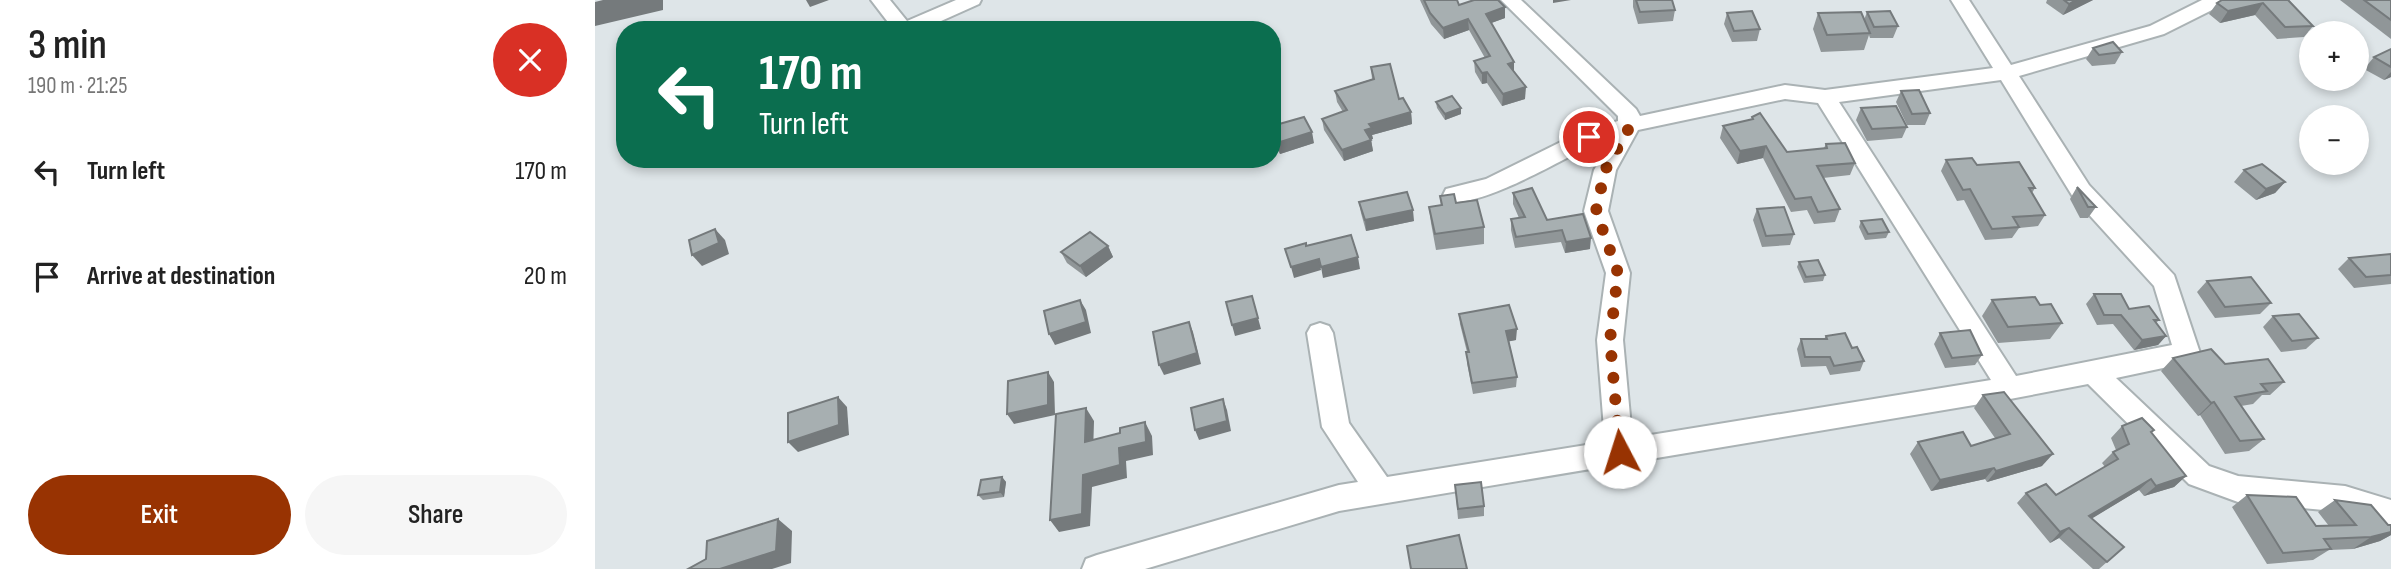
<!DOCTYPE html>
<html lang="en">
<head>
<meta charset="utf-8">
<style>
  :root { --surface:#fff; --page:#f6f6f6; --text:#222; --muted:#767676; --accent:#983302 }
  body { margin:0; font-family:"Sofia Sans Condensed",sans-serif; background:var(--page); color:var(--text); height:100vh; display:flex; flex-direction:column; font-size:26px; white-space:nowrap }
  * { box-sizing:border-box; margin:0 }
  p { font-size:23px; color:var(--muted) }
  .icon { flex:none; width:38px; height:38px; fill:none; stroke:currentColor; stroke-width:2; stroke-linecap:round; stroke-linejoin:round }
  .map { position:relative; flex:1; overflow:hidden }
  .drawer { display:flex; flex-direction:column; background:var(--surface); width:595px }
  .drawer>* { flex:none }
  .banner { position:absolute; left:21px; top:21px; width:665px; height:147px; border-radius:28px; box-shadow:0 4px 10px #0003; background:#0b6e4f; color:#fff; overflow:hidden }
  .buttons { position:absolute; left:1704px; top:21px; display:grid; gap:14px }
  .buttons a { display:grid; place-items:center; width:70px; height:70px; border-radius:50%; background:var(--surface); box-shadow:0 4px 10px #0003; font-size:35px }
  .pin { position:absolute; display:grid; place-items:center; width:60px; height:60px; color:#fff; margin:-30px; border:4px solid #fff; border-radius:50%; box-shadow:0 2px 7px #0007 }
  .me { position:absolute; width:77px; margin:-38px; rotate:355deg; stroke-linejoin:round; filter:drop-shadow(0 0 5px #0008) }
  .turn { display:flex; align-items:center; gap:24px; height:147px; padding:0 28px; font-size:32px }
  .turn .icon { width:91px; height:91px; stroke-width:2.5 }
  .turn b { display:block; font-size:49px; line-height:60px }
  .round { display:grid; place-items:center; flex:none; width:74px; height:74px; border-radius:37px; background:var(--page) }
  .headline { display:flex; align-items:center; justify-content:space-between; height:119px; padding:0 28px }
  h1 { font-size:42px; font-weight:600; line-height:52px }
  .action { display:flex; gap:14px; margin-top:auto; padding:14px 28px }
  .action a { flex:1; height:80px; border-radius:42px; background:var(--accent); color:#fff; font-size:28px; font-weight:600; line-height:80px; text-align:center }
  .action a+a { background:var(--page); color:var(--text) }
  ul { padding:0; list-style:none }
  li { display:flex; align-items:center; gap:21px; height:105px; padding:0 28px }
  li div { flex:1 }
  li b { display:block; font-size:26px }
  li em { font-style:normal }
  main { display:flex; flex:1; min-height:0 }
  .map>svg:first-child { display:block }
</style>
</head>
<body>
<main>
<section class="drawer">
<div class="headline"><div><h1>3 min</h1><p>190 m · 21:25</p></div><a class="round" style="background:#d93025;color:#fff"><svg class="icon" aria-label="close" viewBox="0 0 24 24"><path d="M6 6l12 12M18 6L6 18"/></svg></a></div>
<ul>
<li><svg class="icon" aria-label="left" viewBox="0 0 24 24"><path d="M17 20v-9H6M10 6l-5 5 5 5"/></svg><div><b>Turn left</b></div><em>170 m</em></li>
<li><svg class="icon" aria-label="arrive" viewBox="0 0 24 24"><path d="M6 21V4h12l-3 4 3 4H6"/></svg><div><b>Arrive at destination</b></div><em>20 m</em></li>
</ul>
<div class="action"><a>Exit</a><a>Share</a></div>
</section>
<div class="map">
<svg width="1796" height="569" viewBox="0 0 1796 569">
  <rect width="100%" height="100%" fill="#dee5e8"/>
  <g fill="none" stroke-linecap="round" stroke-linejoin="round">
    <g stroke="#aab2b4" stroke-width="4">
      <g id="minor">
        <polygon points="276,0 295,0 312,21 361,0 386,0 384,4 326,30 299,30"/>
        <path d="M 906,0 L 926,0 L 1041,109 L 1045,116 L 1190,85 L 1230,90 L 1398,68 L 1356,0 L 1374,0 L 1416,65 L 1555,26 L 1607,0 L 1631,0 L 1629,4 L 1569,34 L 1424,76 L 1494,185 L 1579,275 L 1605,353 L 1601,361 L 1521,378 L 1614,466 L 1643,476 L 1750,486 L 1796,500 L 1796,526 L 1750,512 L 1643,502 L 1594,484 L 1493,384 L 1415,399 L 744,511 L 550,569 L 487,569 L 491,559 L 502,555 L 744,485 L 763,482 L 727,427 L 712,333 L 716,326 L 725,323 L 734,326 L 738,333 L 754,423 L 792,477 L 1010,442 L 1002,340 L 1011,273 L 989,211 L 999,170 L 1018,138 L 1002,142 C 970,158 883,210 851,201 L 848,195 L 851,189 L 891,179 L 986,132 L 1023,121 L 1023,116 ZM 1406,80 L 1478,197 L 1559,286 L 1577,345 L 1421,376 L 1244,102 ZM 1190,99 L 1223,103 L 1396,380 L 1037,438 L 1028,340 L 1035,273 L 1013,211 L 1021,170 L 1043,130 Z"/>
      </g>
    </g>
    <use href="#minor" fill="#fff" fill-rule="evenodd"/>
  </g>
  <g fill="#909698">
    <polygon points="825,0 862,0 864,5 910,7 910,18 896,23 919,62 919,71 930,99 907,106 892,83 887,84 880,72 879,61 890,58 874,30 849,39 836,24"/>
    <polygon points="1038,0 1077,0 1080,10 1078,21 1043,24 1038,7"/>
    <polygon points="1452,0 1498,0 1468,15 1451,3"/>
    <polygon points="1627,0 1694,0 1718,26 1709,37 1682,39 1660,15 1625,23 1614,14 1622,3"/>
    <polygon points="1745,0 1796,0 1796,39"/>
    <polygon points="1272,12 1303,26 1298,38 1275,38 1274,35 1269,50 1226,52 1218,29 1223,13 1269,20"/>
    <polygon points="1132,13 1165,29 1162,41 1137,42 1129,24"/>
    <polygon points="1498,48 1527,52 1520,64 1497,66 1491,59"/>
    <polygon points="1796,49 1796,77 1789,80 1769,69 1779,57"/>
    <polygon points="776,67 816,112 817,124 777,135 778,139 776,139 778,151 749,161 729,130 727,119 748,112 742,102 740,91 777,79"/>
    <polygon points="1306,91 1335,113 1330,125 1312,125 1301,102"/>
    <polygon points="841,102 866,108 866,114 850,120 842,108"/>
    <polygon points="1266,108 1312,127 1307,138 1272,141 1261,120"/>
    <polygon points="1157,117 1192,152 1229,148 1231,144 1260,163 1255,175 1228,178 1245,209 1240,222 1219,224 1212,210 1196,212 1168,158 1142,164 1125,138 1128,126 1157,120"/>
    <polygon points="677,126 719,143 685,154 677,139"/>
    <polygon points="1351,160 1382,165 1440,188 1437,193 1450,215 1443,226 1424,228 1417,238 1390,240 1369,200 1362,201 1346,171"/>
    <polygon points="1649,170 1690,182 1680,193 1661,200 1639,182"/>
    <polygon points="1482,187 1501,207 1493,218 1485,218 1475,199"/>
    <polygon points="918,193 952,220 995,249 970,253 966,242 920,248 916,230 916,219 924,218 918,204"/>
    <polygon points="845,196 861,203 889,227 889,244 841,250 836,223 834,207 846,206"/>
    <polygon points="764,202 819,221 771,231 766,213"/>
    <polygon points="1162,209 1199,234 1195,245 1167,247 1158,220"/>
    <polygon points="1266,221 1294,232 1291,238 1270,240 1264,227"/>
    <polygon points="513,246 518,257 491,277 472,263 466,252"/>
    <polygon points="1796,254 1796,284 1759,288 1743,269 1754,258"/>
    <polygon points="1204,262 1230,275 1228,281 1209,283 1202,267"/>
    <polygon points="1612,281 1676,303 1665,314 1620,318 1602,292"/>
    <polygon points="1499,294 1564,320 1561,323 1571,336 1563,345 1539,350 1518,324 1502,325 1491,304"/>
    <polygon points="1397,300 1445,305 1467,323 1455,339 1403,343 1387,316"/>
    <polygon points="864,314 921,340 914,341 922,377 921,387 878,394 872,363 872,352 865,324"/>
    <polygon points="1678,316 1723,338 1711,349 1686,352 1668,327"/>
    <polygon points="1345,333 1387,355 1380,365 1350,368 1339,344"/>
    <polygon points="1231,336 1257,348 1269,361 1265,371 1235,375 1231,366 1206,367 1202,349 1206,339 1229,339"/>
    <polygon points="1578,358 1630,364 1689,382 1675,395 1667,395 1658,404 1646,406 1669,439 1654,451 1630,454 1605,415 1603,416 1566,371"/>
    <polygon points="1388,395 1447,466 1392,482 1390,479 1336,491 1315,454 1323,442 1376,446 1400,438 1379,408"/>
    <polygon points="1527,426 1556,433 1591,476 1579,487 1549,496 1544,490 1497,518 1529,547 1504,569 1498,569 1464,538 1455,543 1422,503 1431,493 1461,495 1510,467 1507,463 1518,452 1521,450 1516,438"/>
    <polygon points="407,477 411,482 409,497 388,500 383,495"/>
    <polygon points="860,485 889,506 889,516 863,519"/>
    <polygon points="1652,495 1721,526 1734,526 1723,512 1740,500 1793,525 1796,525 1796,535 1785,541 1758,549 1734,550 1718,560 1672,564 1637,507"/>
  </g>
  <g fill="#757a7c">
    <polygon points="8,0 68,0 68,10 0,26 0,2"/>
    <polygon points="211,0 234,0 215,7"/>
    <polygon points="958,0 976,0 958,3"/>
    <polygon points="1481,0 1498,0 1468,15 1474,4"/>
    <polygon points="1668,3 1660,15 1625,23 1633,11"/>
    <polygon points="910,7 910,18 891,25 891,14"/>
    <polygon points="873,19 874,30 849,39 848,28"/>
    <polygon points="919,62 919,73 913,64"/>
    <polygon points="892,72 892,83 887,84 887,73"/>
    <polygon points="1796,72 1796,77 1789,80"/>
    <polygon points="931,87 930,99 907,106 908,94"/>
    <polygon points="866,108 866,114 850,120 850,114"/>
    <polygon points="816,112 817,124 777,135 778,139 771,141 770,130 774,124"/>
    <polygon points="717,132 719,143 685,154 682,143"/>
    <polygon points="776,140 778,151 749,161 747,150"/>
    <polygon points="1171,146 1168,158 1142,164 1145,151"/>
    <polygon points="1690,182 1680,193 1661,200 1671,189"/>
    <polygon points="818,210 819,221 771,231 770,220"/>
    <polygon points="120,229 130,240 134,254 107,266 97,255"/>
    <polygon points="996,238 995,249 970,253 971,242"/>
    <polygon points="513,246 518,257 491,277 485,266"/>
    <polygon points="763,257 765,269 728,278 726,267"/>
    <polygon points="724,259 726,270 699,278 696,267"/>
    <polygon points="657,296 666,329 640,336 637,325"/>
    <polygon points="485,300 491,310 496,333 460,345 454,334"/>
    <polygon points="594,322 598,332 606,364 569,375 564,365"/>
    <polygon points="922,329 921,340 911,342 911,331"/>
    <polygon points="1571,336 1563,345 1539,350 1547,340"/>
    <polygon points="453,372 459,382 460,415 419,424 412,414"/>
    <polygon points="243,397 252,407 254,435 203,452 193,442"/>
    <polygon points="628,399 632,410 636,431 604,440 600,430"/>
    <polygon points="1619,402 1605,415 1603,416 1616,403"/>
    <polygon points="491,408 499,421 498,455 490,442"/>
    <polygon points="550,422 557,436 558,455 531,461 532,478 497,487 495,526 464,532 455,520 488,475 524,448"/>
    <polygon points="1458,454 1447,466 1392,482 1401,471"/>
    <polygon points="1399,468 1390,479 1336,491 1345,480"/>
    <polygon points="1591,476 1579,487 1549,496 1561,486"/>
    <polygon points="407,477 411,482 409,497 405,492"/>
    <polygon points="1556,479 1544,490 1483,527 1494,516"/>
    <polygon points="183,519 197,531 196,563 177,569 125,569"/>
    <polygon points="1474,528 1464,538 1455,543 1465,532"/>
    <polygon points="1796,532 1796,535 1785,541 1758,549 1776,537"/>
  </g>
  <g fill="#a7afb1" stroke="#757a7c" stroke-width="2">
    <polygon points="829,0 862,0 864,5 879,0 903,0 910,7 891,14 919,62 913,64 931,87 908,94 892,72 887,73 879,61 895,56 873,19 848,28 835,13"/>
    <polygon points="1041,0 1077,0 1080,10 1045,12"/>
    <polygon points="1469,0 1481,0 1474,4"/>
    <polygon points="1627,0 1693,0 1718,26 1690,27 1668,3 1633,11 1622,3"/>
    <polygon points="1769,0 1796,0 1796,20"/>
    <polygon points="1157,11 1165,29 1139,31 1132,13"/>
    <polygon points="1295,11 1303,26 1279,27 1272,12"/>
    <polygon points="1266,12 1275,33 1232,35 1223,13"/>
    <polygon points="1518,42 1527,52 1504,55 1498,48"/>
    <polygon points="1796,49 1796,67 1779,57"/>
    <polygon points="795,64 804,99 808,98 816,112 774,124 777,128 770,130 776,140 747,150 727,119 752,110 740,91 779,79 776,67"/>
    <polygon points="1324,90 1335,113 1317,114 1306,91"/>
    <polygon points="857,96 866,108 850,114 841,102"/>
    <polygon points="1301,106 1312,127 1277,129 1266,108"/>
    <polygon points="1165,113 1192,152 1232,148 1231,144 1250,143 1260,163 1222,166 1245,209 1223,212 1216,197 1200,199 1171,146 1145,151 1128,126 1158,119 1157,117"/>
    <polygon points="709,117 717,132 682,143 677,132 677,126"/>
    <polygon points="1377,158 1382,165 1424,162 1440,188 1434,188 1450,215 1418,217 1424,227 1397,229 1375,189 1368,190 1351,160"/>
    <polygon points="1667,164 1690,182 1671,189 1649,170"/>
    <polygon points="1482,187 1501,207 1493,207"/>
    <polygon points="937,188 952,220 988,214 996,238 971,242 967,230 921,237 916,219 930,217 918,193"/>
    <polygon points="812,192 818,210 770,220 764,202"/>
    <polygon points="859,194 861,203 882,200 889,227 840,234 834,207 847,205 845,196"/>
    <polygon points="1189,207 1199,234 1171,236 1162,209"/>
    <polygon points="1287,219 1294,232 1273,234 1266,221"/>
    <polygon points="120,229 124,243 97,255 94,240"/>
    <polygon points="495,232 513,246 485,266 466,252"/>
    <polygon points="756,235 763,257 726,267 724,259 696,267 690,249 711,243 711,246"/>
    <polygon points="1796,254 1796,275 1771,277 1754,258"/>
    <polygon points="1223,260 1230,275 1211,277 1204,262"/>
    <polygon points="1656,277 1676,303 1630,307 1612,281"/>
    <polygon points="1499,294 1526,294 1534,309 1554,306 1564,320 1559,320 1571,336 1547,340 1526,315 1509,315"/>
    <polygon points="657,296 663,318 637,325 631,302"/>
    <polygon points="1440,297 1445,305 1456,304 1467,323 1413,327 1397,300"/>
    <polygon points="485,300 491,322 454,334 449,311"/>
    <polygon points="914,305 922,329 911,331 922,377 877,383 871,352 874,352 864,314"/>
    <polygon points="1704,314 1723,338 1697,341 1678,316"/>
    <polygon points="594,322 602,353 564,365 558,332"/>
    <polygon points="1375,330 1387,355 1357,358 1345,333"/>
    <polygon points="1250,333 1257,348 1262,347 1269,361 1239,366 1235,357 1210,357 1206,339 1232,339 1231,336"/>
    <polygon points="1616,349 1630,364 1673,359 1689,382 1666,384 1672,391 1640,397 1669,439 1645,441 1619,402 1616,403 1578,358"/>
    <polygon points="453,372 453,405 412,414 413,381"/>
    <polygon points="1409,392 1458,454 1401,471 1399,468 1345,480 1323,442 1368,432 1376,446 1415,434 1388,395"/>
    <polygon points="243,397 244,425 193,442 193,413"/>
    <polygon points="628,399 632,421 600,430 596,408"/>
    <polygon points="491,408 490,442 525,433 525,428 550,422 551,442 524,448 525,465 488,475 487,514 455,520 461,414"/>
    <polygon points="1547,418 1559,430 1556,432 1591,476 1561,486 1556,479 1494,516 1529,547 1512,562 1474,528 1465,532 1431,493 1451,484 1461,495 1523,459 1518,452 1534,444 1527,426"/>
    <polygon points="407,477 405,492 383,495 386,480"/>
    <polygon points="886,482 889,506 863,509 860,485"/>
    <polygon points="1652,495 1701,497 1721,526 1761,525 1740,500 1776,505 1793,525 1796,525 1796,532 1776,537 1729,539 1736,549 1688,553"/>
    <polygon points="183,519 181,551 125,569 93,569 111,559 112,541"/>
    <polygon points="864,535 872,569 816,569 812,546"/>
  </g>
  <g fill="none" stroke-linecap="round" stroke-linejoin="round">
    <polyline stroke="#983302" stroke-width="12" stroke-dasharray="0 21.6" points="994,137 1034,128 1010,170 1001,211 1023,273 1015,340 1025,452"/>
  </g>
</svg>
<div class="buttons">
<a>+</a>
<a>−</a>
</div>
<div class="pin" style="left:994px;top:137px;background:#d93025"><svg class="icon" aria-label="arrive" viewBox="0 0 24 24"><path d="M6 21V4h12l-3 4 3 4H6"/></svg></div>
<svg class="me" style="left:1025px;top:452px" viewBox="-20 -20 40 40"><circle r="19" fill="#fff"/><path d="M0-13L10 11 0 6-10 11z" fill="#983302"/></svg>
<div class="banner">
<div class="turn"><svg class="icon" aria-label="left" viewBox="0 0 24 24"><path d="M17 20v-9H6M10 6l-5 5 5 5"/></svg><div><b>170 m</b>Turn left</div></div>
</div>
</div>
</main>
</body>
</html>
